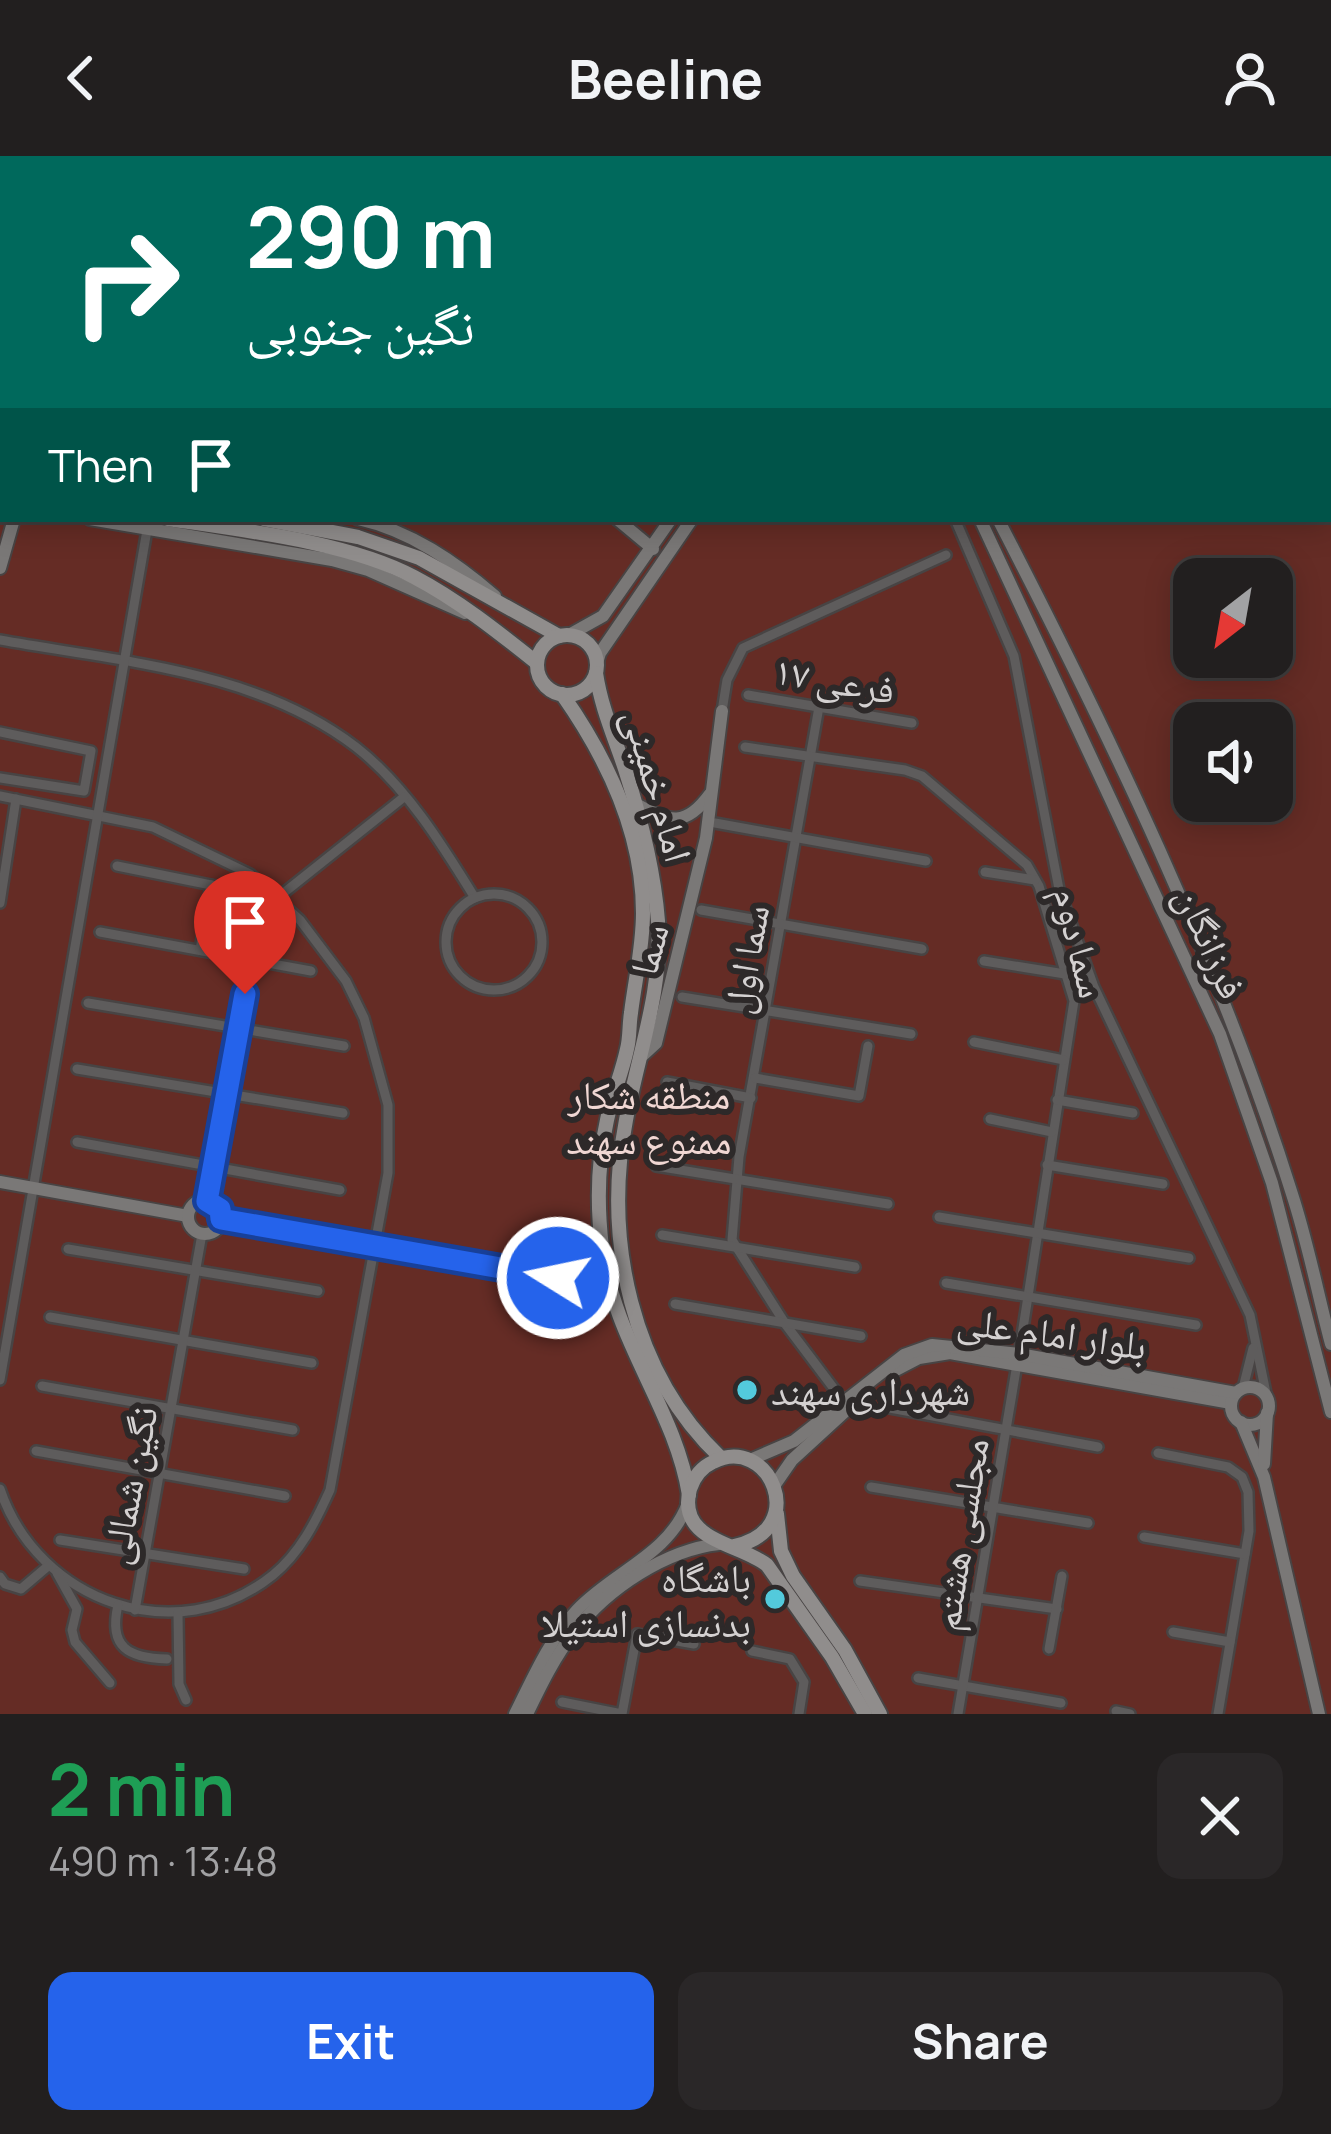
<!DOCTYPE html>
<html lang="en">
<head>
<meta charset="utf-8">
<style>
  :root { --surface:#221f1f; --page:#2a2728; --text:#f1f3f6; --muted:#a2a2a4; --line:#3f3d3d; --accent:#2563eb }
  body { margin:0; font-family:Manrope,"Noto Naskh Arabic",sans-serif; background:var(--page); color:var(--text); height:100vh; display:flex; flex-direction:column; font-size:45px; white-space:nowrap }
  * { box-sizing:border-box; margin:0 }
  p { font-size:39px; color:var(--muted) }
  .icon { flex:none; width:66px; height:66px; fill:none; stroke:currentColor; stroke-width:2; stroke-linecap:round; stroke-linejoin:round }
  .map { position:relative; height:1558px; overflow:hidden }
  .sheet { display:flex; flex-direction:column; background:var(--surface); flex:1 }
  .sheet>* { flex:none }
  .top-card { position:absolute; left:0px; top:0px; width:1332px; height:366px; box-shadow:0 6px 30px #0003,0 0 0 3px var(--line); background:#00695c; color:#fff; overflow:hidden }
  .needle { width:78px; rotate:211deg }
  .buttons { position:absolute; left:1173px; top:402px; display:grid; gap:24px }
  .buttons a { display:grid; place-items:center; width:120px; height:120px; border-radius:24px; background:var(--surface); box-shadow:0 6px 30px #0003,0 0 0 3px var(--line); font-size:60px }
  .pin { position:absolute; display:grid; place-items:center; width:102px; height:102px; color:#fff; margin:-123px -51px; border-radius:50% 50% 50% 0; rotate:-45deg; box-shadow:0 0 12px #0007 }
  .pin .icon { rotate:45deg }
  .me { position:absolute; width:132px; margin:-66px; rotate:280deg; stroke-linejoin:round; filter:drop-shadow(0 0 9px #0008) }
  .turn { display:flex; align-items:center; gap:42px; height:252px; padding:0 48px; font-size:54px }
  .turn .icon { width:156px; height:156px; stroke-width:2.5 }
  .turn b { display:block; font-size:84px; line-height:102px }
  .then { display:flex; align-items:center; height:114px; padding:0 48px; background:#0003; gap:24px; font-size:45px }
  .round { display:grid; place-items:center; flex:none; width:126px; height:126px; border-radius:24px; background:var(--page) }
  .summary { display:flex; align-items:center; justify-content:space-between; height:204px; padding:0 48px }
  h1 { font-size:72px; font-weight:700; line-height:90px; color:#1e9e55 }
  .action { display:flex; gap:24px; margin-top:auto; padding:24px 48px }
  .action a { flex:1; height:138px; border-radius:24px; background:var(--accent); color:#fff; font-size:48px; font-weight:700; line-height:138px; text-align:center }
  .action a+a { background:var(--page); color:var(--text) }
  header { display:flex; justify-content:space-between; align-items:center; height:156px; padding:0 48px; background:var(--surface); font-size:54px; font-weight:700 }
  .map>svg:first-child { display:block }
</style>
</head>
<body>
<header><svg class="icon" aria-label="back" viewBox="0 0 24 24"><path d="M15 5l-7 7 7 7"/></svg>Beeline<svg class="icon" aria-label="person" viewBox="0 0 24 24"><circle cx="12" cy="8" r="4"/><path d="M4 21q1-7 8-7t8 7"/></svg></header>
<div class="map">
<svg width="1331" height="1558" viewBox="0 0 1331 1558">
  <rect width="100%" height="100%" fill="#2d2929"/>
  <path fill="#652c25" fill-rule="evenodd" d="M 0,0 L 1331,0 L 1331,1558 L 0,1558 ZM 3,3 L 1329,3 L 1329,363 L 3,363 ZM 1194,423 L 1272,423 L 1272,501 L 1194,501 ZM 1194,567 L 1272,567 L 1272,645 L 1194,645 Z"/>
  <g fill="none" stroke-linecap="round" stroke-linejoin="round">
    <g stroke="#484444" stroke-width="14">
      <g id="street">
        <polyline points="678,0 682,3"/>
        <polyline points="1286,0 1287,3"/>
        <polyline points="447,3 447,0"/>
        <polyline points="646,3 647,0"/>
        <polyline points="729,3 731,0"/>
        <polyline points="0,17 3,18"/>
        <polyline points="0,82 3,83"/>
        <polyline points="0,124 3,125"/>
        <polyline points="0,171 3,171"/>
        <polyline points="1329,199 1331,202"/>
        <polyline points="955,363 1014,500 1059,733 1094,831 1250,1159 1267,1242"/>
        <path d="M 0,484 C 121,506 256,514 356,591 C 406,630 443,690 475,742"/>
        <polyline points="748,539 912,567"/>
        <polyline points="819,551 739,1001 732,1084 786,1169 844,1246"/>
        <polyline points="722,555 727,524 743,492 946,399"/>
        <polyline points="0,576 91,595 84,635 0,622"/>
        <polyline points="745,591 905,614 922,620 1027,709 1039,730 1074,845 1019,1198"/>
        <path d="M 0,640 L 153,671 L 250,718 L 300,764 L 346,825 L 364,862 L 388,949 L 388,1017 L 330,1334 C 316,1365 300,1397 273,1419 C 177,1496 38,1446 0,1333"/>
        <polyline points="715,667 926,705"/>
        <polyline points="117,710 231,733"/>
        <polyline points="985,716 1035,724"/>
        <circle cx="494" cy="786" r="48"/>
        <polyline points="0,747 16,643"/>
        <polyline points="701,754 922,793"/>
        <polyline points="100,776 311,815"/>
        <polyline points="200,794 211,729"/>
        <polyline points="984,805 1065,818"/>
        <polyline points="682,841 911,878"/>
        <polyline points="88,847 344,890"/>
        <polyline points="974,886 1064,904"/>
        <polyline points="77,913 343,957"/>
        <polyline points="755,922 859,940 868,890"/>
        <polyline points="667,926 751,942"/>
        <polyline points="1057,944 1133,957"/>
        <polyline points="990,963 1052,976"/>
        <polyline points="77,986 340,1034"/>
        <polyline points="1047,1009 1163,1028"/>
        <polyline points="656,1010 888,1048"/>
        <polyline points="207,1044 261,755 404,641"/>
        <polyline points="939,1061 1189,1102"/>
        <polyline points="662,1079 855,1111"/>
        <polyline points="68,1093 318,1135"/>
        <polyline points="946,1127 1196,1169"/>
        <polyline points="675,1148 861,1180"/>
        <polyline points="50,1161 312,1207"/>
        <polyline points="0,1224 147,374"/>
        <polyline points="42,1230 293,1274"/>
        <polyline points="1243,1232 1253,1192"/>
        <polyline points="890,1252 1098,1291"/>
        <polyline points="36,1295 285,1340"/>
        <polyline points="1158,1297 1228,1311 1242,1321 1248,1336 1249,1375 1218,1558"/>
        <polyline points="871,1331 1088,1367"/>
        <polyline points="1144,1381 1245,1398"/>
        <polyline points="60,1384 244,1413"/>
        <polyline points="57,1417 77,1453 72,1474 75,1486 110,1527"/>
        <polyline points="0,1421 5,1428 21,1433 48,1410"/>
        <polyline points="860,1425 1057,1453"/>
        <path d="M 118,1449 C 108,1492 129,1502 167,1503"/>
        <polyline points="135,1454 202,1078"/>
        <polyline points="178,1457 179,1528 186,1544"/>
        <polyline points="1173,1476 1230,1486"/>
        <polyline points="1049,1493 1062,1420"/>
        <polyline points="752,1495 790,1503 804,1526 799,1558"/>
        <polyline points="918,1522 1061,1547"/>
        <polyline points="562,1546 622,1558 637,1478 694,1488"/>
        <polyline points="1116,1555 1130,1558"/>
        <polyline points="958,1558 1017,1208"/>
      </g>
    </g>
    <g stroke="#484444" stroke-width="16">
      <g id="secondary">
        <polyline points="809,0 811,3"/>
        <polyline points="110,3 113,0"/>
        <polyline points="126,3 130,0"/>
        <polyline points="420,3 420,0"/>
        <polyline points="666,3 666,0"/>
        <polyline points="90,363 332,404 368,414 465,457"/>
        <path d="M 358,363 C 411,375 455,406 495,440"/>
        <polyline points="617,363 653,393"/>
        <polyline points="980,363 1220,878 1272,1027 1331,1256"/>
        <path d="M 998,363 C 1110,580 1219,805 1292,1038 C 1308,1087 1318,1139 1331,1188"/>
        <polyline points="0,412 14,363"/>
        <polyline points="569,479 603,460 671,363"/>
        <polyline points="597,507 600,497 692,363"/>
        <path d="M 636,648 C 670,667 686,671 710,638"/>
        <polyline points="643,899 656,887 706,682 722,555"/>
        <polyline points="0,1026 188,1060"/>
        <circle cx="205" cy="1061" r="17"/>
        <polyline points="222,1063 558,1122 594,1134 615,1151"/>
        <polyline points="559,1122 582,1116 603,1096"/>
        <polyline points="896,1214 919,1202 950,1197 1231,1247"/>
        <circle cx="1250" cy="1250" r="19"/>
        <polyline points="1241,1266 1264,1321 1319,1558"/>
        <polyline points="750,1304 794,1285 904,1199 932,1189 1019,1198 1236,1237"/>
        <polyline points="1264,1308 1267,1257"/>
        <polyline points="774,1330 792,1304 852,1249"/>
        <path d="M 515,1558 C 533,1522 549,1484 577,1454 C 614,1415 669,1399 688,1347"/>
        <path d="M 527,1558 C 541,1529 555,1500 575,1475 C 608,1432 666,1394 719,1388"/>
      </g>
    </g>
    <g stroke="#484444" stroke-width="18">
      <g id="primary">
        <polyline points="0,307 3,306"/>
        <polyline points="0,345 3,347"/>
        <path d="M 168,363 C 241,374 349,386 414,421 C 458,444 498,476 537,507"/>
        <polyline points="264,363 358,381 419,402 559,480"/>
        <circle cx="567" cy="509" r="30"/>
        <path d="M 596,517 C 601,551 614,580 625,613 C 641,663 654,713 658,765 C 663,834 638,898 626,964 C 603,1083 631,1217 721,1302"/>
        <path d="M 562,538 C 607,602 643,678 643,757 C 643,791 635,824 631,857 C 629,869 630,882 627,893 C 622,917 612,940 607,964 C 598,1004 597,1050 602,1091 C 614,1186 675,1252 689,1339"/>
        <polyline points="777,1358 781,1395 793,1420 845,1494 880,1558"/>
        <path d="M 734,1390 C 812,1374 769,1277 713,1306 C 702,1311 694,1321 690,1333 C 676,1385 739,1387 767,1409 L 832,1501 L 865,1558"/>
      </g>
    </g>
    <use href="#street" stroke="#5e5c5c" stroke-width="9"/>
    <use href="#secondary" stroke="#7a7877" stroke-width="12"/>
    <use href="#primary" stroke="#908d8c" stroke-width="14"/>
  </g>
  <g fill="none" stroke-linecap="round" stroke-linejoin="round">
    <g stroke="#184099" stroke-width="30">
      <polyline id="route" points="245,838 207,1045 220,1053 221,1063 558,1122"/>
    </g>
    <use href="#route" stroke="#2563eb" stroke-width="21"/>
  </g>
  <g fill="#53cadc" stroke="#2d2929" stroke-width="4.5">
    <circle cx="747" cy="1234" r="12"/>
    <circle cx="775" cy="1443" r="12"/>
  </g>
  <g text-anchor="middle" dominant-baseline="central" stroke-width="12" stroke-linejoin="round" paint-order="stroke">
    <g font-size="39" fill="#d4d1d1" stroke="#2d2929">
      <text transform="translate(835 523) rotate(10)">فرعی ۱۷</text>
      <text transform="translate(659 629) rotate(74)">امام خمینی</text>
      <text transform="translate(1081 786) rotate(76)">سما دوم</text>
      <text transform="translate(1212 786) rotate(66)">فرزانگان</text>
      <text transform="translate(648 793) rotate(-75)">سما</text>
      <text transform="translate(745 803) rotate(-80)">سما اول</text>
      <text transform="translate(1052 1176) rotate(8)">بلوار امام علی</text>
      <text transform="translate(128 1329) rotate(-79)">نگین شمالی</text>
      <text transform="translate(959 1378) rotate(-81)">مجلسی هشتم</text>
    </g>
    <g font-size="39" fill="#f0d7d3" stroke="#2d2929">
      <text x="649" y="938">منطقه شکار<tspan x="649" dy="45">ممنوع سهند</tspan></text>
    </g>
    <g font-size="39" fill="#d4d1d1" stroke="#2d2929" text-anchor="start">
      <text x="771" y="1234">شهرداری سهند</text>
      <text x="751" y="1421" text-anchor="end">باشگاه<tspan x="751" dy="45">بدنسازی استیلا</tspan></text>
    </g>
  </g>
</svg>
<div class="buttons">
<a><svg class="needle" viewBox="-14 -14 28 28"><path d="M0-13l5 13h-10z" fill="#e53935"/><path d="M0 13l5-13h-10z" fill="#a2a2a4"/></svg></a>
<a><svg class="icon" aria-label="sound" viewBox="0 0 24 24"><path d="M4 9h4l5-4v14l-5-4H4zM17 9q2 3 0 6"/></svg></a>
</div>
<div class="pin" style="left:245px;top:838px;background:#d93025"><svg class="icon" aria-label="arrive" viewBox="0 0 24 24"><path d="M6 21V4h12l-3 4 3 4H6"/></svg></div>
<svg class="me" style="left:558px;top:1122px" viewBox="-20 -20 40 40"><circle r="17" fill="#2563eb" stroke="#fff" stroke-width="3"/><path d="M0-11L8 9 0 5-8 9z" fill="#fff"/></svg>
<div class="top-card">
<div class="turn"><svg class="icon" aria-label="right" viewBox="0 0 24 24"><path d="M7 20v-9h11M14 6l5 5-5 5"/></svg><div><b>290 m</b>نگین جنوبی</div></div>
<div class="then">Then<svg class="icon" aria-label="arrive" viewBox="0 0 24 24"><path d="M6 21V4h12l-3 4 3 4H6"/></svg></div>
</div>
</div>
<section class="sheet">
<div class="summary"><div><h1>2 min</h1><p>490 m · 13:48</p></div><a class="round"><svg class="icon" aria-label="close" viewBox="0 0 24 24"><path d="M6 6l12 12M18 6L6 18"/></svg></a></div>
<div class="action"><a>Exit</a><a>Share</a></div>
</section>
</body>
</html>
